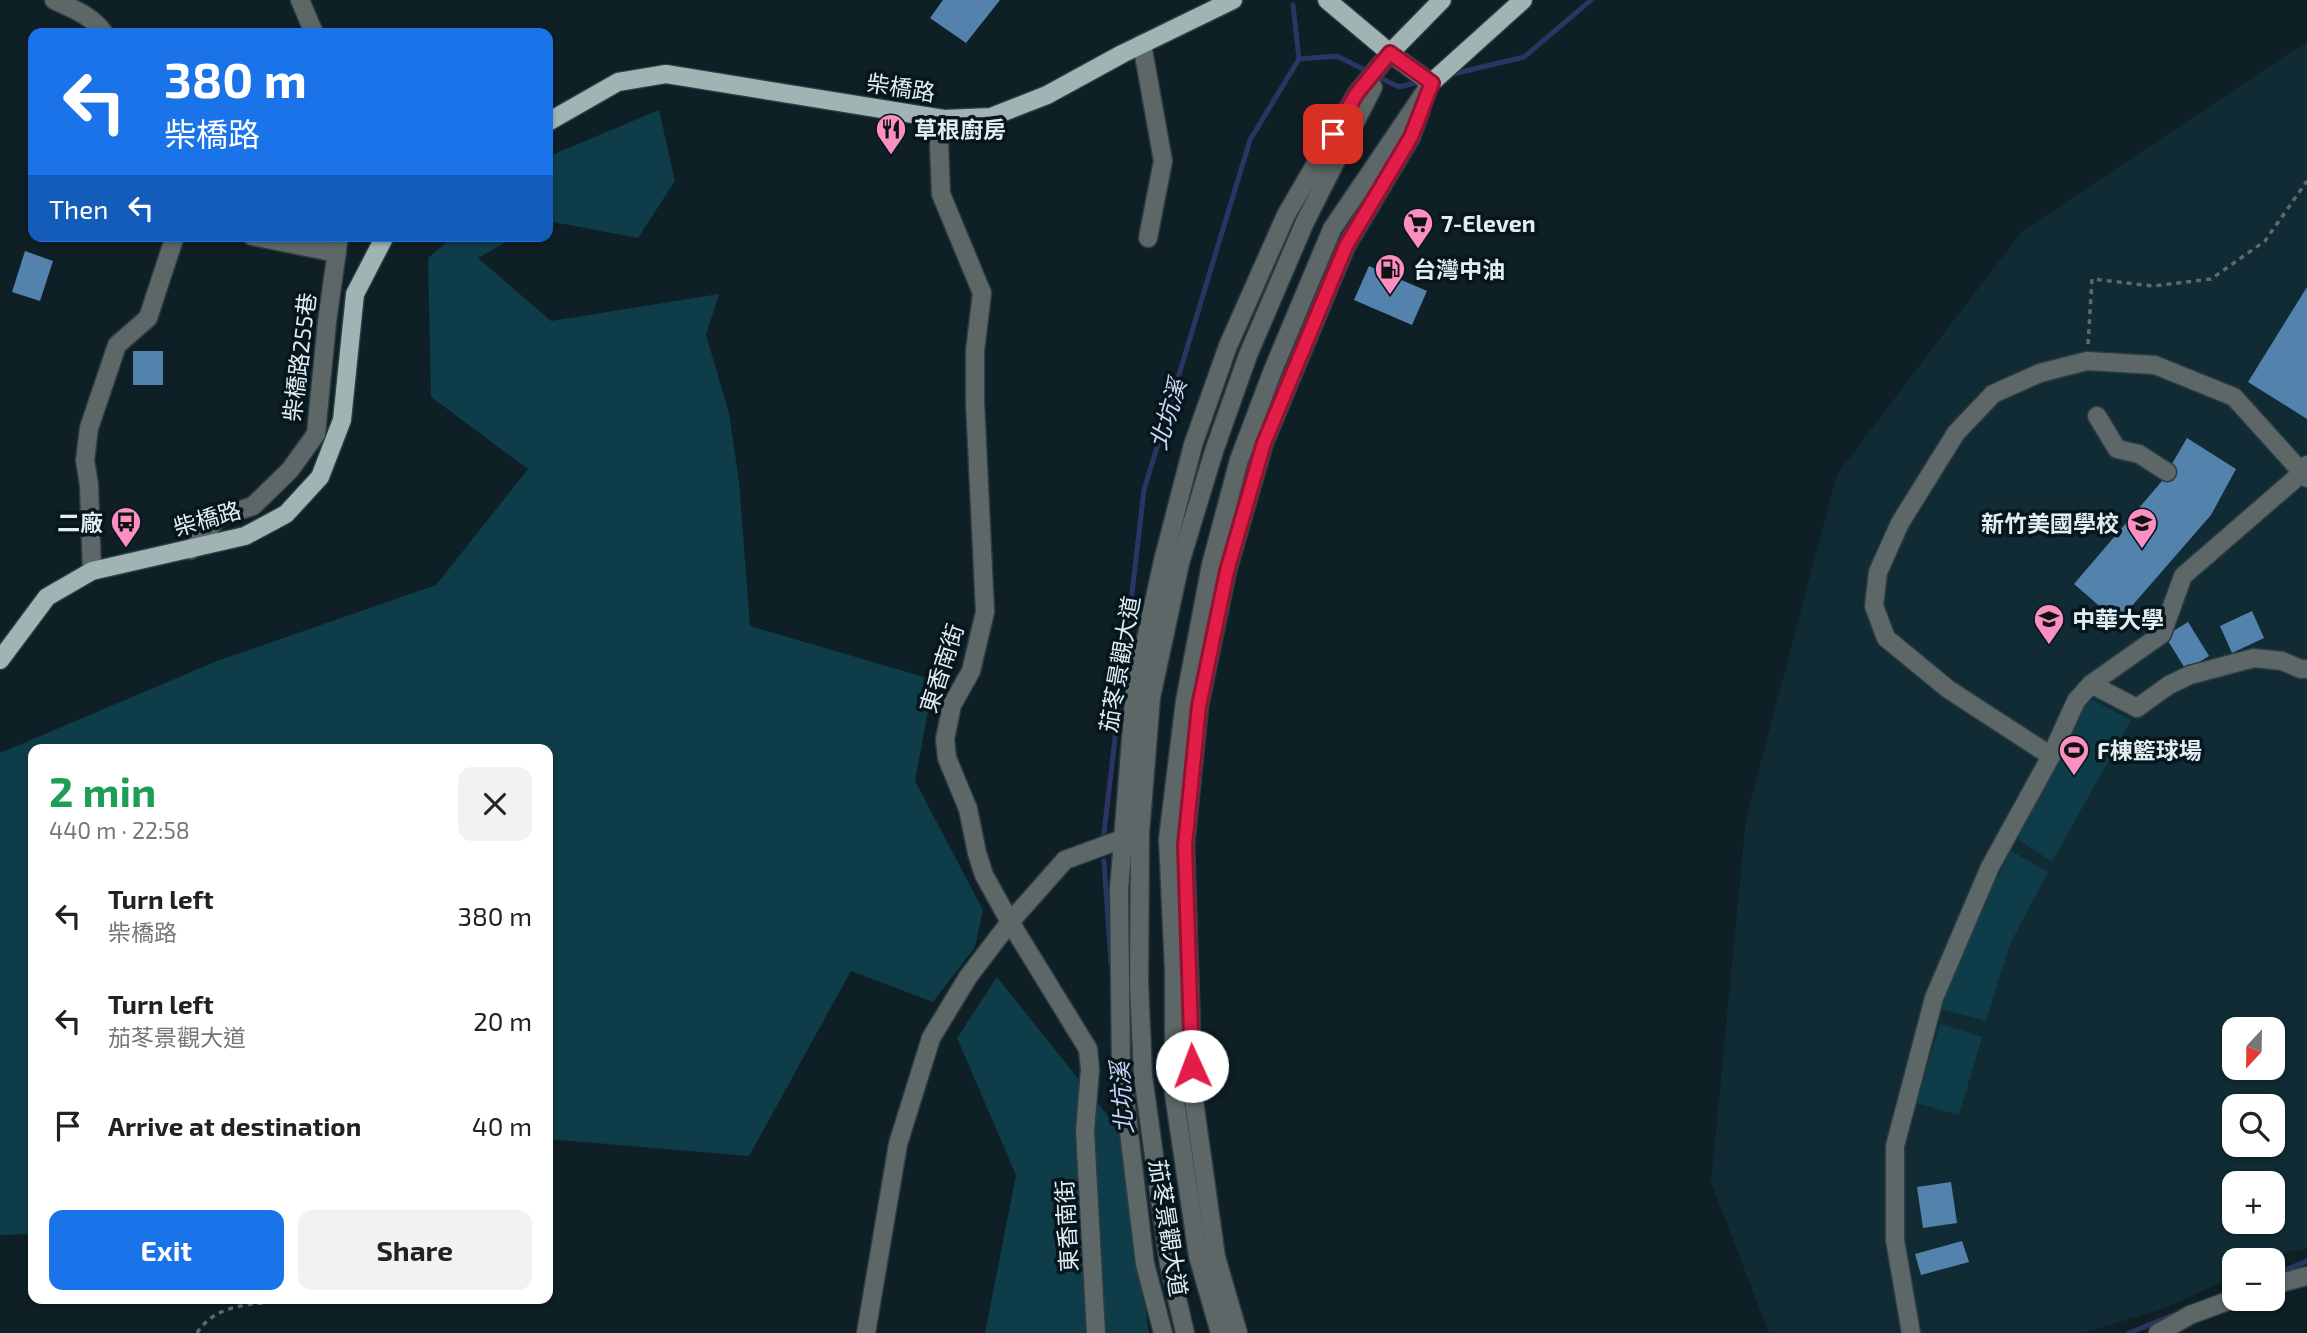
<!DOCTYPE html>
<html lang="en">
<head>
<meta charset="utf-8">
<style>
  :root { --surface:#fff; --page:#f2f2f2; --text:#222; --muted:#767676; --accent:#1a73e8 }
  body { margin:0; font-family:"Exo 2","Noto Sans TC",sans-serif; background:var(--page); color:var(--text); height:100vh; display:flex; flex-direction:column; font-size:26px; white-space:nowrap }
  * { box-sizing:border-box; margin:0 }
  p { font-size:23px; color:var(--muted) }
  .icon { flex:none; width:38px; height:38px; fill:none; stroke:currentColor; stroke-width:2; stroke-linecap:round; stroke-linejoin:round }
  .map { position:relative; flex:1; overflow:hidden }
  .details { position:absolute; left:28px; top:744px; width:525px; height:560px; display:flex; flex-direction:column; background:var(--surface); border-radius:14px; box-shadow:0 2px 5px #0004 }
  .details>* { flex:none }
  .guide { position:absolute; left:28px; top:28px; width:525px; height:214px; border-radius:14px; box-shadow:0 2px 5px #0004; background:#1a73e8; color:#fff; overflow:hidden }
  .needle { width:46px; rotate:202deg }
  .fabs { position:absolute; left:2222px; top:1017px; display:grid; gap:14px }
  .fabs a { display:grid; place-items:center; width:63px; height:63px; border-radius:14px; background:var(--surface); box-shadow:0 2px 5px #0004; font-size:35px }
  .pin { position:absolute; display:grid; place-items:center; width:60px; height:60px; color:#fff; margin:-30px; border-radius:14px; box-shadow:0 4px 10px #0006 }
  .me { position:absolute; width:77px; margin:-38px; rotate:358deg; stroke-linejoin:round; filter:drop-shadow(0 0 5px #0008) }
  .turn { display:flex; align-items:center; gap:24px; height:147px; padding:0 21px; font-size:32px }
  .turn .icon { width:91px; height:91px; stroke-width:2.5 }
  .turn b { display:block; font-size:49px; line-height:60px }
  .then { display:flex; align-items:center; height:66px; padding:0 21px; background:#0003; gap:14px; font-size:26px }
  .round { display:grid; place-items:center; flex:none; width:74px; height:74px; border-radius:14px; background:var(--page) }
  .overview { display:flex; align-items:center; justify-content:space-between; height:119px; padding:0 21px }
  h1 { font-size:42px; font-weight:700; line-height:52px; color:#1e9e55 }
  .cta { display:flex; gap:14px; margin-top:auto; padding:14px 21px }
  .cta a { flex:1; height:80px; border-radius:14px; background:var(--accent); color:#fff; font-size:28px; font-weight:700; line-height:80px; text-align:center }
  .cta a+a { background:var(--page); color:var(--text) }
  ul { padding:0; list-style:none }
  li { display:flex; align-items:center; gap:21px; height:105px; padding:0 21px }
  li div { flex:1 }
  li b { display:block; font-size:26px }
  li em { font-style:normal }
  .map>svg:first-child { display:block }
</style>
</head>
<body>
<div class="map">
<svg width="2307" height="1333" viewBox="0 0 2307 1333">
  <rect width="100%" height="100%" fill="#0e1f25"/>
  <path fill="#102b33" fill-rule="evenodd" d="M 2307,41 L 2307,1249 L 2287,1252 L 2270,1260 L 2235,1260 L 2235,1276 L 2168,1307 L 2084,1333 L 1769,1333 L 1711,1182 L 1746,818 L 1837,474 L 2021,232 ZM 2235,1029 L 2273,1029 L 2273,1068 L 2235,1068 ZM 2235,1106 L 2273,1106 L 2273,1144 L 2235,1144 ZM 2235,1183 L 2273,1183 L 2273,1222 L 2235,1222 Z"/>
  <g fill="#0f3c49">
    <polygon points="659,110 675,181 638,238 548,221 548,159 554,154"/>
    <polygon points="454,236 517,236 478,258 551,321 719,294 706,335 729,413 739,481 750,626 934,680 915,781 983,910 975,947 933,1002 851,971 749,1156 548,1139 548,749 33,749 33,1234 0,1235 0,753 217,661 436,585 528,469 431,397 428,258"/>
    <polygon points="2087,697 2131,720 2052,862 2014,836"/>
    <polygon points="2011,851 2048,872 2010,944 1986,1021 1941,1009 1971,929"/>
    <polygon points="997,977 1120,1131 1149,1333 985,1333 1016,1175 957,1038"/>
    <polygon points="1940,1024 1982,1037 1959,1115 1916,1103"/>
  </g>
  <g fill="none" stroke-linecap="round" stroke-linejoin="round">
    <g stroke="#2b3564" stroke-width="5">
      <polyline points="1299,59 1337,56 1399,87 1423,81"/>
      <polyline points="1449,75 1524,57 1591,0"/>
      <polyline points="1103,841 1144,490 1250,140 1299,59 1293,5"/>
      <polyline points="1104,861 1111,963"/>
      <polyline points="1127,1189 1131,1218"/>
      <polyline points="2273,1275 2307,1261"/>
      <polyline points="2129,1333 2173,1315"/>
    </g>
  </g>
  <g fill="#5383ad">
    <polygon points="943,0 1000,0 966,43 930,18"/>
    <polygon points="25,251 53,261 40,301 12,292"/>
    <polygon points="1369,266 1427,291 1412,325 1354,300"/>
    <polygon points="2307,287 2307,419 2248,382"/>
    <rect x="133" y="351" width="30" height="34"/>
    <polygon points="2187,438 2236,469 2211,515 2124,615 2118,610 2112,617 2074,584 2162,481"/>
    <polygon points="2252,611 2264,638 2232,653 2220,626"/>
    <polygon points="2188,622 2209,656 2186,670 2165,636"/>
    <polygon points="1951,1182 1957,1223 1923,1228 1917,1187"/>
    <polygon points="1962,1241 1969,1262 1921,1275 1915,1254"/>
  </g>
  <g fill="none" stroke-linecap="round" stroke-linejoin="round">
    <g stroke="#2c3c42" stroke-width="21">
      <g id="minor">
        <path d="M 54,0 C 73,9 91,15 104,33"/>
        <polyline points="300,0 314,33"/>
        <polyline points="1142,44 1163,161 1148,238"/>
        <polyline points="938,118 941,194 982,293 975,351 975,402 985,612 971,671 952,705 945,739 947,758 968,809 977,853 984,875 1010,922 1088,1049 1090,1070 1085,1131 1096,1333"/>
        <polyline points="252,236 337,253"/>
        <polyline points="2097,416 2117,449 2139,454 2167,472"/>
        <polyline points="191,550 219,517 253,506 290,470 316,434 327,322 339,236"/>
        <polyline points="92,571 89,485 85,460 89,428 117,345 148,318 175,236"/>
        <polyline points="2091,684 2137,708 2169,685 2190,675 2254,658 2282,661 2301,669 2307,669"/>
        <polyline points="2051,756 1948,689 1886,638 1874,606 1878,572 1900,523 1956,433 1993,394 2040,373 2087,361 2155,365 2234,397 2307,478"/>
        <polyline points="2273,1285 2307,1276"/>
        <polyline points="866,1333 898,1144 931,1038 968,977 1010,922 1065,860 1133,835"/>
        <polyline points="1163,1333 1145,1264 1121,1067 1119,890 1135,689 1163,561 1193,445 1228,346 1286,215 1357,93 1390,53"/>
        <polyline points="1185,1333 1169,1264 1143,1076 1139,983 1140,833 1151,697 1180,563 1214,451 1248,355 1305,222 1373,87"/>
        <polyline points="1220,1333 1198,1256 1174,1094 1174,969 1168,839 1185,701 1211,565 1239,460 1273,370 1332,229 1431,83"/>
        <polyline points="1238,1333 1216,1257 1193,1094 1185,845 1199,706 1227,571 1264,443 1346,246 1411,137 1420,112"/>
        <polyline points="1911,1333 1895,1240 1895,1146 1934,998 1990,867 2051,756 2076,701 2091,684 2162,634 2183,576 2303,472 2307,465"/>
        <polyline points="2158,1333 2190,1315 2236,1298"/>
      </g>
    </g>
    <g stroke="#2c3c42" stroke-width="21">
      <g id="major">
        <polyline points="1327,0 1390,53 1431,83 1523,0"/>
        <polyline points="1390,53 1442,0"/>
        <polyline points="548,122 618,82 666,74 944,119 991,117 1047,95 1122,54 1233,0"/>
        <polyline points="0,660 47,597 92,571 245,536 286,514 320,477 342,420 355,294 385,236"/>
      </g>
    </g>
    <g stroke="#5b6a6f" stroke-width="3.5" stroke-dasharray="5 5" stroke-linecap="butt">
      <polyline points="2088,344 2092,279 2153,286 2211,279 2265,241 2307,181"/>
      <path d="M 197,1333 C 214,1306 246,1304 276,1302"/>
    </g>
    <use href="#minor" stroke="#5e6767" stroke-width="18"/>
    <use href="#major" stroke="#a0b4b3" stroke-width="18"/>
  </g>
  <g fill="none" stroke-linecap="round" stroke-linejoin="round">
    <g stroke="#92132f" stroke-width="18">
      <polyline id="route" points="1192,1066 1185,845 1199,706 1227,571 1264,443 1346,246 1411,137 1432,83 1390,53 1357,93 1333,134"/>
    </g>
    <use href="#route" stroke="#e11d48" stroke-width="12"/>
  </g>
  <defs>
    <g id="restaurant-pin" transform="scale(1.575)"><path d="M0 17L-7.5 6A9.5 9.5 0 1 1 7.5 6Z" fill="#fc8fc2" stroke="#05161c"/><path d="M-5-6h1v4h1v-4h1v4h1v-4h1v5L-1.5 .5V6h-2V.5L-5-1ZM5-6V6H3V1.5H1.5Q1.5-4 5-6Z" fill="#111"/></g>
    <g id="supermarket-pin" transform="scale(1.575)"><path d="M0 17L-7.5 6A9.5 9.5 0 1 1 7.5 6Z" fill="#fc8fc2" stroke="#05161c"/><path d="M-6-5.5h2.5l.6 2H6L4.5 2H-2.5L-4.4-4H-6ZM-1.5 3.2a1.3 1.3 0 1 0 .1 0ZM3 3.2a1.3 1.3 0 1 0 .1 0Z" fill="#111"/></g>
    <g id="fuel-pin" transform="scale(1.575)"><path d="M0 17L-7.5 6A9.5 9.5 0 1 1 7.5 6Z" fill="#fc8fc2" stroke="#05161c"/><path d="M-5.5-6h7V0h2V4h1.3V-2.5L3-4.5l.8-.8L6-3V5H2.5V1h-1V6h-7ZM-4.2-4.7v3.2H.2V-4.7Z" fill="#111"/></g>
    <g id="bus-pin" transform="scale(1.575)"><path d="M0 17L-7.5 6A9.5 9.5 0 1 1 7.5 6Z" fill="#fc8fc2" stroke="#05161c"/><path d="M-5-6H5V4H4V6H2V4H-2V6H-4V4H-5ZM-3.5-4V0h7V-4ZM-3.5 1.2v1.5H-2V1.2ZM2 1.2v1.5H3.5V1.2Z" fill="#111"/></g>
    <g id="school-pin" transform="scale(1.575)"><path d="M0 17L-7.5 6A9.5 9.5 0 1 1 7.5 6Z" fill="#fc8fc2" stroke="#05161c"/><path d="M0-5L7-2L0 1L-7-2ZM-4 1L0 2.5L4 1V4Q0 6-4 4Z" fill="#111"/></g>
    <g id="university-pin" transform="scale(1.575)"><path d="M0 17L-7.5 6A9.5 9.5 0 1 1 7.5 6Z" fill="#fc8fc2" stroke="#05161c"/><path d="M0-5L7-2L0 1L-7-2ZM-4 1L0 2.5L4 1V4Q0 6-4 4Z" fill="#111"/></g>
    <g id="stadium-pin" transform="scale(1.575)"><path d="M0 17L-7.5 6A9.5 9.5 0 1 1 7.5 6Z" fill="#fc8fc2" stroke="#05161c"/><path d="M0-5a6.5 5 0 1 0 0 10a6.5 5 0 1 0 0-10ZM-3.5-1.8h7v3.6h-7Z" fill="#111"/></g>
  </defs>
  <g fill-rule="evenodd">
    <use href="#restaurant-pin" x="891" y="129"/>
    <use href="#supermarket-pin" x="1418" y="223"/>
    <use href="#fuel-pin" x="1390" y="269"/>
    <use href="#bus-pin" x="126" y="522"/>
    <use href="#school-pin" x="2142" y="523"/>
    <use href="#university-pin" x="2049" y="619"/>
    <use href="#stadium-pin" x="2074" y="750"/>
  </g>
  <g text-anchor="middle" dominant-baseline="central" stroke-width="7" stroke-linejoin="round" paint-order="stroke">
    <g font-size="23" fill="#e2edf1" stroke="#05161c">
      <text transform="translate(901 87) rotate(9)">柴橋路</text>
      <text transform="translate(299 357) rotate(-83)">柴橋路255巷</text>
      <text transform="translate(207 518) rotate(-16)">柴橋路</text>
      <text transform="translate(1119 664) rotate(-80)">茄苳景觀大道</text>
      <text transform="translate(941 668) rotate(-72)">東香南街</text>
      <text transform="translate(1066 1226) rotate(-93)">東香南街</text>
      <text transform="translate(1169 1228) rotate(81)">茄苳景觀大道</text>
    </g>
    <g font-size="23" font-weight="bold" fill="#e2edf1" stroke="#05161c" text-anchor="start">
      <text x="914" y="129">草根廚房</text>
      <text x="1441" y="223">7-Eleven</text>
      <text x="1413" y="269">台灣中油</text>
      <text x="103" y="522" text-anchor="end">二廠</text>
      <text x="2119" y="523" text-anchor="end">新竹美國學校</text>
      <text x="2072" y="619">中華大學</text>
      <text x="2097" y="750">F棟籃球場</text>
    </g>
    <g font-size="24" font-style="italic" fill="#ccd5f5" stroke="#05161c">
      <text transform="translate(1167 414) rotate(-73)">北坑溪</text>
      <text transform="translate(1121 1098) rotate(-94)">北坑溪</text>
    </g>
  </g>
</svg>
<div class="fabs">
<a><svg class="needle" viewBox="-14 -14 28 28"><path d="M0-13l5 13h-10z" fill="#e53935"/><path d="M0 13l5-13h-10z" fill="#767676"/></svg></a>
<a><svg class="icon" aria-label="search" viewBox="0 0 24 24"><circle cx="10" cy="10" r="6"/><path d="M15 15l6 6"/></svg></a>
<a>+</a>
<a>−</a>
</div>
<div class="pin" style="left:1333px;top:134px;background:#d93025"><svg class="icon" aria-label="arrive" viewBox="0 0 24 24"><path d="M6 21V4h12l-3 4 3 4H6"/></svg></div>
<svg class="me" style="left:1192px;top:1066px" viewBox="-20 -20 40 40"><circle r="19" fill="#fff"/><path d="M0-13L10 11 0 6-10 11z" fill="#e11d48"/></svg>
<div class="guide">
<div class="turn"><svg class="icon" aria-label="left" viewBox="0 0 24 24"><path d="M17 20v-9H6M10 6l-5 5 5 5"/></svg><div><b>380 m</b>柴橋路</div></div>
<div class="then">Then<svg class="icon" aria-label="left" viewBox="0 0 24 24"><path d="M17 20v-9H6M10 6l-5 5 5 5"/></svg></div>
</div>
<section class="details">
<div class="overview"><div><h1>2 min</h1><p>440 m · 22:58</p></div><a class="round"><svg class="icon" aria-label="close" viewBox="0 0 24 24"><path d="M6 6l12 12M18 6L6 18"/></svg></a></div>
<ul>
<li><svg class="icon" aria-label="left" viewBox="0 0 24 24"><path d="M17 20v-9H6M10 6l-5 5 5 5"/></svg><div><b>Turn left</b><p>柴橋路</p></div><em>380 m</em></li>
<li><svg class="icon" aria-label="left" viewBox="0 0 24 24"><path d="M17 20v-9H6M10 6l-5 5 5 5"/></svg><div><b>Turn left</b><p>茄苳景觀大道</p></div><em>20 m</em></li>
<li><svg class="icon" aria-label="arrive" viewBox="0 0 24 24"><path d="M6 21V4h12l-3 4 3 4H6"/></svg><div><b>Arrive at destination</b></div><em>40 m</em></li>
</ul>
<div class="cta"><a>Exit</a><a>Share</a></div>
</section>
</div>
</body>
</html>
